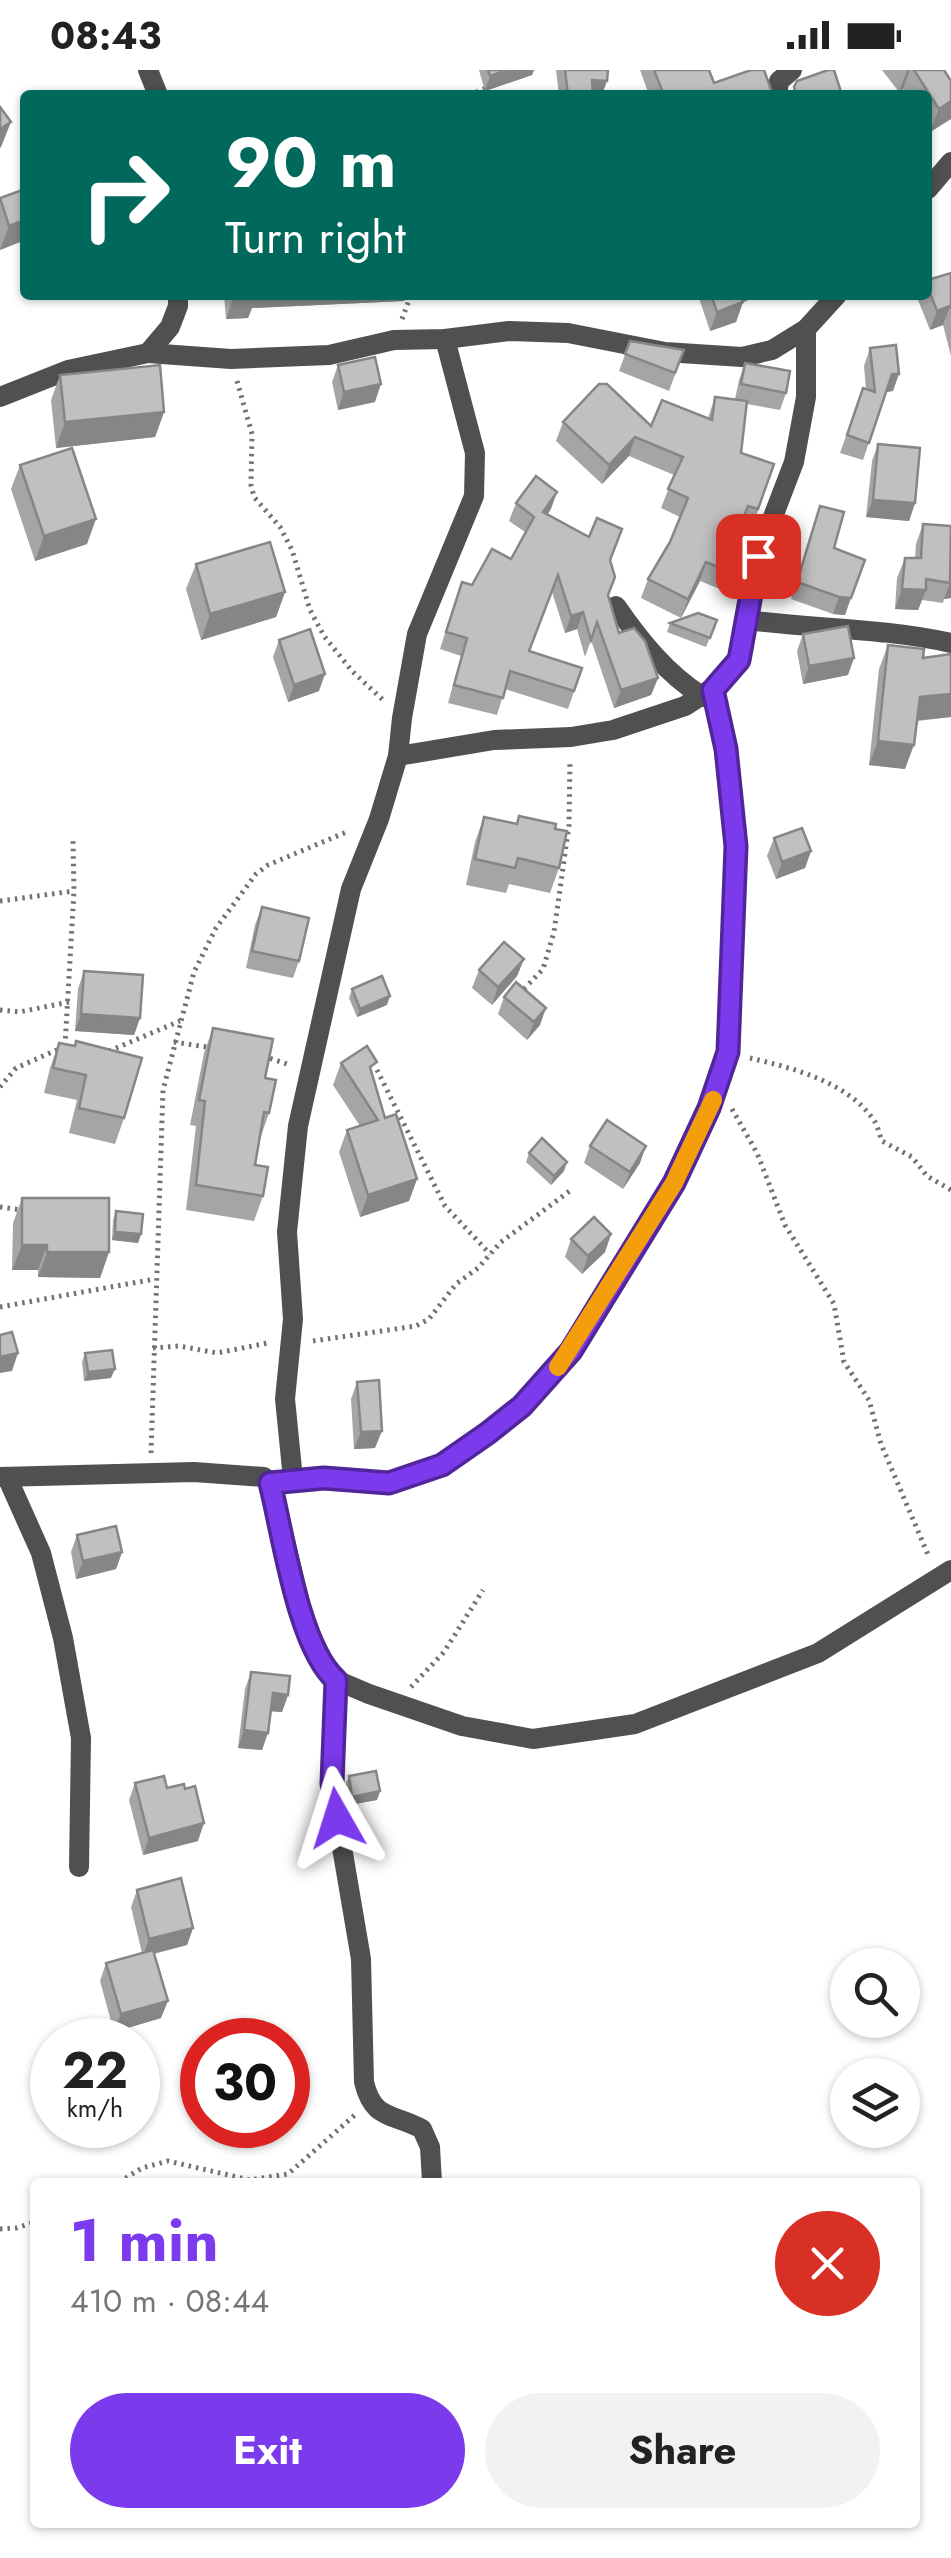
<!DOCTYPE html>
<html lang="en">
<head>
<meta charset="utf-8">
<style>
  :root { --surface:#fff; --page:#f2f2f2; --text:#222; --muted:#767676; --accent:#7c3aed }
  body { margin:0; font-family:Jost,sans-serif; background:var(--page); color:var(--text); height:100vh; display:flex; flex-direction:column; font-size:38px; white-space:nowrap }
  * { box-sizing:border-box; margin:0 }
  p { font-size:32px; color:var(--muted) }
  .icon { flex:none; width:55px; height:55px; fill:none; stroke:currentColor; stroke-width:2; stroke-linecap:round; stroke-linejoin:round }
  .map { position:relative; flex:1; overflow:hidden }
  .side { position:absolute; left:30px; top:2108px; width:890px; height:350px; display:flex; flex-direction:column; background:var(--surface); border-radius:10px; box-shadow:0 2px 8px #0004 }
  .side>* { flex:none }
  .banner { position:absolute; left:20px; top:20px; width:912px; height:210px; border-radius:10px; box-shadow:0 2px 8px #0004; background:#00695c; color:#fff; overflow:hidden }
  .controls { position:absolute; left:830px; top:1878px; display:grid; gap:20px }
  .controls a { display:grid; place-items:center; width:90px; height:90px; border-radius:50%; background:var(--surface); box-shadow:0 2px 8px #0004; font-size:50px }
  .speed { position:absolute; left:30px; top:1948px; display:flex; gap:20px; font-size:50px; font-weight:700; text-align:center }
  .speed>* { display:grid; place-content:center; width:130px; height:130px; border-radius:50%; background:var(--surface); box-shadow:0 2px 8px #0004; line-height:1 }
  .speed small { font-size:25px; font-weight:400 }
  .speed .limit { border:15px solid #d22; background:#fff; color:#111 }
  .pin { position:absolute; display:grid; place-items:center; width:85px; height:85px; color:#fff; margin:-42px; border-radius:20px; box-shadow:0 5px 15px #0006 }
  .me { position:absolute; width:110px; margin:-55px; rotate:354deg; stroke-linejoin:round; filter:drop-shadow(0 0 8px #0008) }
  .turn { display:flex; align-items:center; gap:35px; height:210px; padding:0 40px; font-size:45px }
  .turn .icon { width:130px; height:130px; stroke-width:2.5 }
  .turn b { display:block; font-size:70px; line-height:85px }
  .round { display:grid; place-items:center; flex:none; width:105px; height:105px; border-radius:52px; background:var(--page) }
  .head { display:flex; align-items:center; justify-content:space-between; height:170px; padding:0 40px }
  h1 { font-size:60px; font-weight:700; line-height:75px; color:var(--accent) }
  .cta { display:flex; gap:20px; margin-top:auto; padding:20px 40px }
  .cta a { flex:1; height:115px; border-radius:60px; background:var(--accent); color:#fff; font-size:40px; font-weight:700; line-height:115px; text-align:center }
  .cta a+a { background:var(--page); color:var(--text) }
  .status { display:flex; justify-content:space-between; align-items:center; height:70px; padding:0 50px; background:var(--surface); direction:ltr }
  .status svg { height:28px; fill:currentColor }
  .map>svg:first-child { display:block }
</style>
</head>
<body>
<div class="status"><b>08:43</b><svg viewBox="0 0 49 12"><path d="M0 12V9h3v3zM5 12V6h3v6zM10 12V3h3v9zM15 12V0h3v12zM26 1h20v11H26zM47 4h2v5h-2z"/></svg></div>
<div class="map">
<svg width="951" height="2488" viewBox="0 0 951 2488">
  <rect width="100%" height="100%" fill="#fff"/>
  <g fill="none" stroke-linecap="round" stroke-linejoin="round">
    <g stroke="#727272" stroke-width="5" stroke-dasharray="2.5 5" stroke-linecap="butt">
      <polyline points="469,25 489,17"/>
      <polyline points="402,249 411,225"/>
      <polyline points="237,311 252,364 251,415 254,427 280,457 292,480 310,540 324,566 352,601 383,630"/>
      <polyline points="0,831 74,821"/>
      <polyline points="524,919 543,899 554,862 569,755 570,690"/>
      <polyline points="0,940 19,942 69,932"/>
      <polyline points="174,972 213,978"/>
      <polyline points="65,976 74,821 73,770"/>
      <polyline points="109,981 180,951"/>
      <polyline points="263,986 290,995"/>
      <path d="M 750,988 C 792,998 846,1011 873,1049 C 878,1055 879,1064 882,1071 L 912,1087 L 927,1106 L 951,1120"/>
      <polyline points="377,1000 445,1136 490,1184"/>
      <polyline points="0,1017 16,998 59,979"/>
      <polyline points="732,1039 757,1083 785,1155 834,1234 844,1292 869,1330 881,1374 929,1487"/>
      <polyline points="0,1137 22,1140"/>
      <polyline points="0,1237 155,1209"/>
      <polyline points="313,1271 416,1256 429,1249 456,1214 478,1198 501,1172 571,1120"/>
      <polyline points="153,1278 179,1276 217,1283 268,1273"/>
      <polyline points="151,1383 163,1020 194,902 216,858 256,804 268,795 349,761"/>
      <polyline points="411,1617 444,1582 483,1520"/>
      <polyline points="119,2112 142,2098 168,2091 250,2110 288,2104 356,2044"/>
      <polyline points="0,2159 16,2158 35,2152"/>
    </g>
    <g stroke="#505050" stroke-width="20">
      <polyline points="148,0 158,25"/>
      <polyline points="777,25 779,11 792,0"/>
      <polyline points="928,119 951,92"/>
      <polyline points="148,283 231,289 329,285 394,270 445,269 509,261 568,263 665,282 742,287 772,280 806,259 837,225"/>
      <polyline points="0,327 68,300 148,283 170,257 178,236 178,225"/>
      <path d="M 616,536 C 641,572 666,603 703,627"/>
      <path d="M 747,550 C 815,559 884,558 951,573"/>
      <polyline points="398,686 494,670 571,667 613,660 685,636 722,612 739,590 758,486 794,392 806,327 806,259"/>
      <polyline points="0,1407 194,1402 264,1407 271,1413 308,1566 325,1600 336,1610 369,1624 462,1656 533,1669 635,1654 818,1583 951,1500"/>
      <polyline points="7,1407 41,1483 63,1568 81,1668 79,1797"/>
      <polyline points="293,1409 285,1329 293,1249 287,1162 298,1056 351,819 379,749 398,686 402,648 417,564 474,426 475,383 445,269"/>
      <polyline points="279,1411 325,1408 389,1413 442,1395 488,1363 522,1336 571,1281 674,1113 709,1038 728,982 737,777 726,679 713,620"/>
      <path d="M 336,1610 L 331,1713 L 361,1889 L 364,2012 C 373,2050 392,2043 422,2059 L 430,2077 L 432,2112"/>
    </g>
  </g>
  <g fill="#a5a5a5">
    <polygon points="479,0 534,0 532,5 485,21"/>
    <polygon points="556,0 608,0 602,25 559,25"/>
    <polygon points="640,0 709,0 714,13 773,25 649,25"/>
    <polygon points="882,0 944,0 951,11 951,49 930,62 928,57 928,25 907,25 903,19 899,22"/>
    <polygon points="25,119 25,170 0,180 0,128"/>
    <polygon points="951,203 951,286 943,255 930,260 918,230 919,225 928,225 928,210"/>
    <polygon points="224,225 406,225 404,231 252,238 248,248 226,249"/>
    <polygon points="698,225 763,225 743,232 736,252 710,261"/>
    <polygon points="630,271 684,280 669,321 619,301"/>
    <polygon points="870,278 893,321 886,322 863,390 840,383 863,318 866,319 864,296"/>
    <polygon points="745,293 786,323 780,340 747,334 741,383 774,394 752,458 742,454 733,475 748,481 732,524 700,511 681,548 641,528 648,509 670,472 680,447 661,438 674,405 629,386 602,414 556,371 563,352 651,356 708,348 715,327 735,329 739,310"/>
    <polygon points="338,295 375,332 338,340 332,312"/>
    <polygon points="60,305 164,342 155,367 56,378 51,330"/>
    <polygon points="878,374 915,433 909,451 866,447 872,391"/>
    <polygon points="20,395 87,474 35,491 11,419"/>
    <polygon points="516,433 551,439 548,444 610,491 608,526 619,563 658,608 651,625 614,638 591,570 585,587 577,559 565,563 552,522 529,581 582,598 568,639 505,619 497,645 448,633 461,586 440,579 456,529 462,512 472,515 511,489 525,462 509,451"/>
    <polygon points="820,436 834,478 845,545 833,544 791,529"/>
    <polygon points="923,454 951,456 951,528 944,529 943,533 922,530 918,540 895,539 897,508 905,488 915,488 916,474"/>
    <polygon points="196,494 285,522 276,547 201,570 186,519"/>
    <polygon points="717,550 706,577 667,562 670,553"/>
    <polygon points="803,564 848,605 803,614 797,581"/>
    <polygon points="279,570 319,621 288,632 273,587"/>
    <polygon points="888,575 923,588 951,584 951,647 917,651 905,699 869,695 879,599"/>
    <polygon points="519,746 555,759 559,798 550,823 509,814 506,823 466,815 475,772 484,747 516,754"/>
    <polygon points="774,768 811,781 805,798 776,809 767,786"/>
    <polygon points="262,837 299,891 293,908 246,898 255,855"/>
    <polygon points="524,889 517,906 492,935 472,918 479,900"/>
    <polygon points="84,901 140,948 134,965 75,961 78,919"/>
    <polygon points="352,919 387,935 357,947 349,928"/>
    <polygon points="504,927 540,955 527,970 498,944"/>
    <polygon points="213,958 265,1008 269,1043 260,1069 255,1095 263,1126 254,1151 186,1140 196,1056 190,1055 204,983"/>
    <polygon points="59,973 124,1048 115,1074 69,1063 77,1030 44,1023 50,998"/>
    <polygon points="341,993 372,1006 385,1048 417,1109 409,1131 360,1147 339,1082 347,1060 360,1056 333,1015"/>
    <polygon points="590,1076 640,1093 623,1119 584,1093"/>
    <polygon points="529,1083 564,1101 551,1115 526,1092"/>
    <polygon points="22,1128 109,1182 100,1208 38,1207 38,1200 12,1200 13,1153"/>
    <polygon points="116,1141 141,1164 138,1173 112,1170 113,1150"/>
    <polygon points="611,1164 605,1182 582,1204 565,1187 571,1169"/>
    <polygon points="85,1283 111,1308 84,1311 82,1292"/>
    <polygon points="357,1312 375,1378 354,1379 351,1329"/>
    <polygon points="77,1465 122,1482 116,1499 76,1509 71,1482"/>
    <polygon points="251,1602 288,1625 282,1642 271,1641 262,1680 238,1678 245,1619"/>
    <polygon points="349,1706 380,1721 377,1730 349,1735 345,1715"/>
    <polygon points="135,1713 185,1719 198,1771 143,1785 129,1730"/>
    <polygon points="137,1820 193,1858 187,1875 154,1884 161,1948 114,1962 100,1911 106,1893 142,1883 131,1837"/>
  </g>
  <g fill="#868686">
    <polygon points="507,0 534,0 532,5 485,21 490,6"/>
    <polygon points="907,0 910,0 903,19 899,22"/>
    <polygon points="592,10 607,11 602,25 586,25"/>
    <polygon points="951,31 951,49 930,62 939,39"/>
    <polygon points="11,52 1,77 0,78 0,59"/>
    <polygon points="25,150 25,170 0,180 9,156"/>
    <polygon points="234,225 406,225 404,231 252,238 248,248 226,249"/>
    <polygon points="552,225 588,225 552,227"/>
    <polygon points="735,225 763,225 731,236"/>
    <polygon points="743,232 736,252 710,261 717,242"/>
    <polygon points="950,236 943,255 930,260 937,241"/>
    <polygon points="892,304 899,304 893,321 886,322"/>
    <polygon points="381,314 375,332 338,340 344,322"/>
    <polygon points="164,342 155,367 56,378 65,352"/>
    <polygon points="635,367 629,386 602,414 609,395"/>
    <polygon points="557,422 551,439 537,459 543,442"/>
    <polygon points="873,430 915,433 909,451 866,447"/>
    <polygon points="96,449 87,474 35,491 44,466"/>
    <polygon points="706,492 700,511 681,548 688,529"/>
    <polygon points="951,508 951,528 944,529 950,513"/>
    <polygon points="902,519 926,520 918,540 895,539"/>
    <polygon points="285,522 276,547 201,570 210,544"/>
    <polygon points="839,527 851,528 845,545 833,544"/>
    <polygon points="583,542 577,559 565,563 571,546"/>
    <polygon points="854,588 848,605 803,614 809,596"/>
    <polygon points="325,604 319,621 288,632 294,615"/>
    <polygon points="658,608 651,625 614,638 621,620"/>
    <polygon points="951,624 951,647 911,651 920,627"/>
    <polygon points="878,671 914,675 905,699 869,695"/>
    <polygon points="811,781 805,798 776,809 782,792"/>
    <polygon points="524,889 517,906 492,935 498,917"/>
    <polygon points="390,926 387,935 357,947 360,939"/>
    <polygon points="546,938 540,955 527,970 534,952"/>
    <polygon points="81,944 140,948 134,965 75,961"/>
    <polygon points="646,1076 640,1093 623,1119 630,1102"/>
    <polygon points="567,1092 564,1101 551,1115 554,1106"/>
    <polygon points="417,1109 409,1131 360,1147 368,1125"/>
    <polygon points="115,1162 141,1164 138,1173 112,1170"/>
    <polygon points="611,1164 605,1182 582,1204 588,1186"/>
    <polygon points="22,1175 47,1175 38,1200 12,1200"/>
    <polygon points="47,1182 109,1182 100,1208 38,1207"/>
    <polygon points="18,1283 12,1301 0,1303 0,1287"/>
    <polygon points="115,1299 111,1308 84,1311 88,1302"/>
    <polygon points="382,1361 375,1378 354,1379 361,1362"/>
    <polygon points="122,1482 116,1499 76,1509 83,1491"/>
    <polygon points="273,1623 288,1625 282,1642 266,1641"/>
    <polygon points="244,1660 268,1663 262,1680 238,1678"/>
    <polygon points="380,1721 377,1730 349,1735 352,1727"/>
    <polygon points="204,1753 198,1771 143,1785 149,1768"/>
    <polygon points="193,1858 187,1875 143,1886 149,1869"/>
    <polygon points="168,1931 161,1948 114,1962 121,1944"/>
  </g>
  <g fill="#c0c0c0" stroke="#868686" stroke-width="2.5">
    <polygon points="488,0 507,0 490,6"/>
    <polygon points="565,0 608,0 607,11 592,10 593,25 568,25"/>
    <polygon points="654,0 709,0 714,13 751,0 764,0 773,25 664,25"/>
    <polygon points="828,0 834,0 842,25 796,25 794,17 797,11"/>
    <polygon points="914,0 944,0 951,11 951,31 939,39"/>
    <polygon points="0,37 11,52 0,59"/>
    <polygon points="25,119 25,150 9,156 0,128"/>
    <polygon points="951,203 951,239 950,236 937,241 928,218 928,210"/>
    <polygon points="711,225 741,225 743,232 717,242"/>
    <polygon points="630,271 684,280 675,303 625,284"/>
    <polygon points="896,275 899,304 892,304 869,373 847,365 863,318 875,322 870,278"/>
    <polygon points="375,287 381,314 344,322 338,295"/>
    <polygon points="745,293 790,301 786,323 741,314"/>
    <polygon points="160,295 164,342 65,352 60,305"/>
    <polygon points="599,314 607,314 651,356 662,330 712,350 715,327 747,331 741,383 774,394 758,439 748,436 732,475 748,481 739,505 706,492 688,529 648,509 670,472 688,428 668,419 683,387 635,367 609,395 563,352"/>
    <polygon points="878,374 920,378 915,433 873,430"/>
    <polygon points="72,378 96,449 44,466 20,395"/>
    <polygon points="536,406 557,422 543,442 589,467 597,448 622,459 610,490 615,507 608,525 619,563 634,558 645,571 658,608 621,620 597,552 591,570 583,542 571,546 558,505 529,581 582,598 574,621 510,601 503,628 454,615 467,568 446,562 462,512 472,515 492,479 511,489 534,447 516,433"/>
    <polygon points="820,436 844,442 834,478 865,490 851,528 839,527 797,512"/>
    <polygon points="923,454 951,456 950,513 926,509 926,520 902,519 905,488 921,488"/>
    <polygon points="270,472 285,522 210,544 196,494"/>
    <polygon points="698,543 717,550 710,568 670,553"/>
    <polygon points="848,556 854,588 809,596 803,564"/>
    <polygon points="310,559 325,604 294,615 279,570"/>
    <polygon points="888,575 924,579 923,588 951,584 951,624 920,627 914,675 878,671"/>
    <polygon points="519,746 556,754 555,759 567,761 559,798 518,788 515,798 475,789 484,747 517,754"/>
    <polygon points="802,758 811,781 782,792 774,768"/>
    <polygon points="262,837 309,848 299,891 252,881"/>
    <polygon points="504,872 524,889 498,917 479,900"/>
    <polygon points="84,901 143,905 140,948 81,944"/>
    <polygon points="382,906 390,926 360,939 352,919"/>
    <polygon points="516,912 546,938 534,952 504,927"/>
    <polygon points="213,958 273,969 265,1008 276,1010 269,1043 264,1042 255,1095 268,1097 263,1126 196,1115 205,1031 199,1030"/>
    <polygon points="76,971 142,988 124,1048 79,1038 86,1005 53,998 59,973 75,976"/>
    <polygon points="367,976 377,992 370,997 385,1048 396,1044 417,1109 368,1125 347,1060 378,1050 341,993"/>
    <polygon points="607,1050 646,1076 630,1102 590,1076"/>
    <polygon points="542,1068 567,1092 554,1106 529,1083"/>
    <polygon points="22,1128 109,1128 109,1182 47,1182 47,1175 22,1175"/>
    <polygon points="116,1141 143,1144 141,1164 115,1162"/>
    <polygon points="594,1147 611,1164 588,1186 571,1169"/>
    <polygon points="12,1262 18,1283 0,1287 0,1265"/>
    <polygon points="112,1280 115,1299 88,1302 85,1283"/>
    <polygon points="379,1310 382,1361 361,1362 357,1312"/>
    <polygon points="116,1456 122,1482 83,1491 77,1465"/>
    <polygon points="251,1602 290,1606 288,1625 273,1623 268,1663 244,1660"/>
    <polygon points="376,1701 380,1721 352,1727 349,1706"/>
    <polygon points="164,1706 167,1718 184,1714 185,1719 195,1716 204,1753 149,1768 135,1713"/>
    <polygon points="181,1808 193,1858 149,1869 137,1820"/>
    <polygon points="153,1880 168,1931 121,1944 106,1893"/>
  </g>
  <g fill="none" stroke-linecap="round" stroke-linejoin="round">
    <g stroke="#51269a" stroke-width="25">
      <path id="route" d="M 337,1748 L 332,1713 L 336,1610 C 298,1576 283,1464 270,1413 L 324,1408 L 389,1413 L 442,1395 L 488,1363 L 522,1336 L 571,1281 L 674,1113 L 709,1038 L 728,982 L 736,776 L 726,679 L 713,620 L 739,590 L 758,486"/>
    </g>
    <use href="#route" stroke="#7c3aed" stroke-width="18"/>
    <polyline stroke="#f59e0b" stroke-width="18" points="558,1297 674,1113 713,1030"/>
  </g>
</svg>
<div class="controls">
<a><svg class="icon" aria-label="search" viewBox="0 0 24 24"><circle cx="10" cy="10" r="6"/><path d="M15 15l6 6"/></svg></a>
<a><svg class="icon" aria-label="layers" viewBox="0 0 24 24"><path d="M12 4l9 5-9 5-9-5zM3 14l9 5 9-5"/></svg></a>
</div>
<div class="speed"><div>22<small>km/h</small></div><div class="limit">30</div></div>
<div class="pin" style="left:758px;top:486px;background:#d93025"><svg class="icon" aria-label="arrive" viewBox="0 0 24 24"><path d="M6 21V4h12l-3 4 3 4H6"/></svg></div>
<svg class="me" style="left:337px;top:1748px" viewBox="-20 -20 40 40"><path d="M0-17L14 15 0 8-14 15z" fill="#7c3aed" stroke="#fff" stroke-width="4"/></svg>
<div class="banner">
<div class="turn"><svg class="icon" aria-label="right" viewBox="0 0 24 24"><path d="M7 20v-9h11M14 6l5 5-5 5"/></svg><div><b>90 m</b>Turn right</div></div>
</div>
<section class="side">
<div class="head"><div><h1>1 min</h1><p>410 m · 08:44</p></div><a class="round" style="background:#d93025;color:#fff"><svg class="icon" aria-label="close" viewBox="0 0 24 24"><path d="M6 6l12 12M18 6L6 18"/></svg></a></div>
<div class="cta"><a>Exit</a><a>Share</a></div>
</section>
</div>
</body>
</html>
